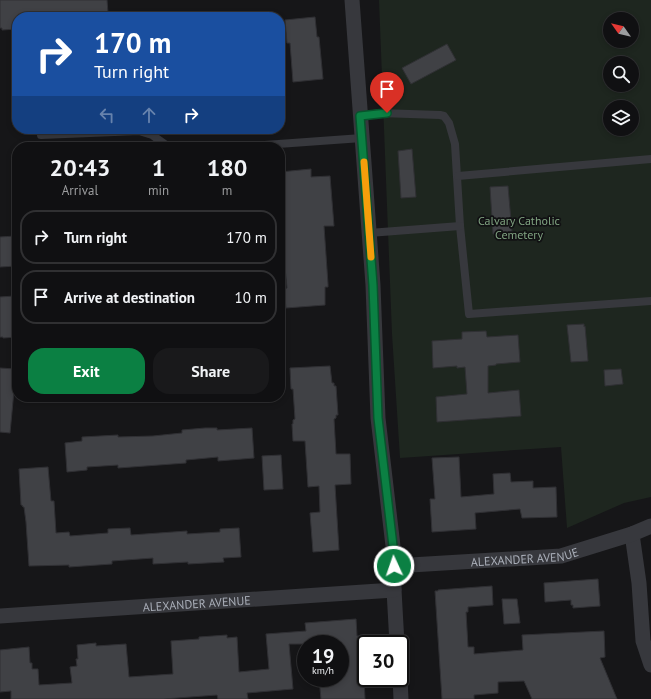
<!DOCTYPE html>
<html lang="en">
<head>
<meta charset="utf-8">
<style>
  :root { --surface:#101012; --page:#19191b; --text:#f1f3f6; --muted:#9c9d9f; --line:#303032; --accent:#0b8043 }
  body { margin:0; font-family:"PT Sans",sans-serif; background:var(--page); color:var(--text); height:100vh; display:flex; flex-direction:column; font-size:15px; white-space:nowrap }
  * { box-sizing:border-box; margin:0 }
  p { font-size:13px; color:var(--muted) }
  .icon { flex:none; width:22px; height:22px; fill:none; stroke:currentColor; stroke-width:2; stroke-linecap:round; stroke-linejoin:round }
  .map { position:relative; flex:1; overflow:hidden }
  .panel { position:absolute; left:12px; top:142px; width:273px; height:260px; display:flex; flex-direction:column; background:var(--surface); border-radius:16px; box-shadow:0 2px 6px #0003,0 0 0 1px var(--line) }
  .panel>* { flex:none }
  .hud { position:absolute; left:12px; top:12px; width:273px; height:122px; border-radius:16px; box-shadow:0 2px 6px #0003,0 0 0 1px var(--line); background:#1a4fa0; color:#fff; overflow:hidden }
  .needle { width:26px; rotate:304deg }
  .buttons { position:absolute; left:603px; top:12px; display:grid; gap:8px }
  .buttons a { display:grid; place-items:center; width:36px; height:36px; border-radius:50%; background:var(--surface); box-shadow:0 2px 6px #0003,0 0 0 1px var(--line); font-size:20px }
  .speed { position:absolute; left:297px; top:635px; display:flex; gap:8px; font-size:20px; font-weight:700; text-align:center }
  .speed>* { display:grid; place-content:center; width:52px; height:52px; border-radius:50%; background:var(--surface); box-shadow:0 2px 6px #0003,0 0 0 1px var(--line); line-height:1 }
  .speed small { font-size:10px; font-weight:400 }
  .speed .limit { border:2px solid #111; border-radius:6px; background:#fff; color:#111 }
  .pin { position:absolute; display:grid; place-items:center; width:34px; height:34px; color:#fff; margin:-41px -17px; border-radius:50% 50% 50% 0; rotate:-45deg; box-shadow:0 0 4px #0007 }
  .pin .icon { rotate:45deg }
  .me { position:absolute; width:44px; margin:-22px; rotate:357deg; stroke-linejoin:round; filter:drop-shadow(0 0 3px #0008) }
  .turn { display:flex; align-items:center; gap:14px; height:84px; padding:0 16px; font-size:18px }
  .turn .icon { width:52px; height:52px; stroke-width:2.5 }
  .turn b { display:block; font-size:28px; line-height:34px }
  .lanes { display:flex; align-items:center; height:38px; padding:0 16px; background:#0003; justify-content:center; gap:20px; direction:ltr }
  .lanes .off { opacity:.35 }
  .eta { display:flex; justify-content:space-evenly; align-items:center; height:68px; text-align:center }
  .eta b { font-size:24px; font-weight:700; line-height:28px }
  .action { display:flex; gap:8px; margin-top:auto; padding:8px 16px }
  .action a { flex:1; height:46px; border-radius:16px; background:var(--accent); color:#fff; font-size:16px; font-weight:700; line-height:46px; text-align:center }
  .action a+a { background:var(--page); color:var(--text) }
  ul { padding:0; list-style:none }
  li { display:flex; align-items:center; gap:12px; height:54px; margin:0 8px 6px; padding:0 8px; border:2px solid var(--line); border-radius:16px }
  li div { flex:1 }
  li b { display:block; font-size:15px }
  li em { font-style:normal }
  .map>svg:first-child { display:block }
</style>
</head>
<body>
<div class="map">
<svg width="651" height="699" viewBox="0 0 651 699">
  <rect width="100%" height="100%" fill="#161618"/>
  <path fill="#1e261f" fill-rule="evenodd" d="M 379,0 L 651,0 L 651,497 L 624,503 L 567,528 L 561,447 L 400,458 L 392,334 ZM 610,19 L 632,19 L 632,41 L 610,41 ZM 610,63 L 632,63 L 632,85 L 610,85 ZM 610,107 L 632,107 L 632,129 L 610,129 Z"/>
  <g fill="#404145" stroke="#303034">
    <polygon points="0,0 107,0 108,13 66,17 17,17 17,29 2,30 2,28 0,28"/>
    <polygon points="315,17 317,37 319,37 323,79 293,82 290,43 287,43 285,20"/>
    <polygon points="447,44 456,60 411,84 402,68"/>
    <polygon points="412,149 416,197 401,198 398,151"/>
    <polygon points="311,169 311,177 330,176 334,226 324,226 328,284 328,287 325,287 325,305 286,308 284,289 287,288 284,257 282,257 282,254 281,254 280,243 280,172"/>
    <polygon points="508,186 512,232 493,234 490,187"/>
    <polygon points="15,236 17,266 0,267 0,237"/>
    <polygon points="14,296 14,299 17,299 17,337 3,338 3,337 0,337 0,297"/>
    <polygon points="584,324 584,327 585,326 588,361 571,362 567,325"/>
    <polygon points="486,331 487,337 518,335 520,362 496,364 496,365 488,366 488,393 519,390 521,416 437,422 436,397 467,394 465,367 457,368 457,366 433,368 432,341 462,339 462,332"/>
    <polygon points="330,366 332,383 334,383 334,386 336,386 338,415 336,415 336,418 334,419 336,454 350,454 351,484 335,485 339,550 313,552 310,513 320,512 319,486 308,487 305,441 293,441 292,424 293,424 293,420 295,419 293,389 291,389 290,368"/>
    <polygon points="0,368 16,369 10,433 0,432"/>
    <polygon points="621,369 623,384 605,386 604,370"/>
    <polygon points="205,428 217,428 217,430 252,428 254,458 218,461 218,457 186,460 186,463 118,468 118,465 87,467 87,470 67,472 65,443 82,441 82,437 118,435 118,437 153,436 182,433 182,430"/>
    <polygon points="281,455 283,489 264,490 262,456"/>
    <polygon points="459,457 461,497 494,494 493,474 510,473 511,482 533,481 533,488 556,487 557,517 522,518 520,509 475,513 476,529 432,532 430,499 435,499 432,458"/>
    <polygon points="48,467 51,501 54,501 56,533 69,532 70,536 108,533 108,529 130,528 131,535 187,531 187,534 220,532 220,529 239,528 241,557 223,558 224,562 188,564 188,562 153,564 153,558 112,561 112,564 69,567 69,565 29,566 26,522 24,507 23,507 22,505 21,505 19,469"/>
    <polygon points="598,579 600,606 573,608 573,605 571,605 571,600 545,602 544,583"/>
    <polygon points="492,586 493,605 468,607 468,612 466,612 468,647 474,647 474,654 523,650 522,635 604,631 605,657 600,658 617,699 532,699 524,681 498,682 498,693 474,695 474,699 442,699 435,591 438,591 438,590"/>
    <polygon points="502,599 517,599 520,623 504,624"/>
    <polygon points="356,619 357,636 362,636 365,699 321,699 319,678 340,678 340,644 289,644 293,689 247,693 248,699 218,699 217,695 164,699 11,699 11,691 0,692 0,650 29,647 30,663 32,663 32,669 38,669 39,685 72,683 70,667 77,666 76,659 78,659 77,645 96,643 96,646 126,644 129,677 173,674 171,641 199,639 199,637 227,635 227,638 237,637 239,672 269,669 266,634 306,631 305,623"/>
  </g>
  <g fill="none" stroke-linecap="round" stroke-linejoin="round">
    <g stroke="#37383d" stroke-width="8">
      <polyline points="360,116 380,113 440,115 444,116 449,123 455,144 460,226 469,314 651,301"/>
      <polyline points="41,135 139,131 152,135 169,147 172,147"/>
      <polyline points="237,147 362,138"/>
      <polyline points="458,176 651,159"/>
      <polyline points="369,233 460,226"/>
    </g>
    <g stroke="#37383d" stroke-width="15">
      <polyline points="352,0 373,285 378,418 393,546 394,590 397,644"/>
      <polyline points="632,534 639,583 643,641 651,665"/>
      <path id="s1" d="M 394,566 L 561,556 L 632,534 L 651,526"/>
      <path id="s2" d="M 0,616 L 394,590"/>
      <polyline points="400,678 401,699"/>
    </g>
  </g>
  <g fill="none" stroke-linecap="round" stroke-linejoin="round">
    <g stroke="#07532c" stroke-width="10">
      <polyline id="route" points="387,113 360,116 373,285 378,418 393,546 394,566"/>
    </g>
    <use href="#route" stroke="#0b8043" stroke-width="7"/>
    <polyline stroke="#f59e0b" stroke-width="7" points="364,162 371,257"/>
  </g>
  <g text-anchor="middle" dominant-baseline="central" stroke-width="3.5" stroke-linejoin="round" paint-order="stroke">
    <g font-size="12" fill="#80a381" stroke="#111113">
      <text x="519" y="220">Calvary Catholic<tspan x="519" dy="14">Cemetery</tspan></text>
    </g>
    <g font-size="12" fill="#a9aeb8" stroke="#111113">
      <text stroke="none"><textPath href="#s1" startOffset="131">ALEXANDER AVENUE</textPath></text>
      <text stroke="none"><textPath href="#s2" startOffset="197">ALEXANDER AVENUE</textPath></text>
    </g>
  </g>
</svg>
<div class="buttons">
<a><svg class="needle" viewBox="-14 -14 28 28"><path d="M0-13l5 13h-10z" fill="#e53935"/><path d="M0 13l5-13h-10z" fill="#9c9d9f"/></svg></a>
<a><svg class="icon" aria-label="search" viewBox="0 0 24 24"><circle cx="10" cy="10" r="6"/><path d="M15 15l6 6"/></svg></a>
<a><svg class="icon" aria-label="layers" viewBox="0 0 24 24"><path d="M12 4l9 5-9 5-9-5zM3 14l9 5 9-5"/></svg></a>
</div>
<div class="speed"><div>19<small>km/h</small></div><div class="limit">30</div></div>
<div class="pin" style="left:387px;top:113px;background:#d93025"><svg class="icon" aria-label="arrive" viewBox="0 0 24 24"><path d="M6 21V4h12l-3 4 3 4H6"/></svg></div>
<svg class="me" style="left:394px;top:566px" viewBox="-20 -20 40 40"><circle r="17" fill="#0b8043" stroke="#fff" stroke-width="3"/><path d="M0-11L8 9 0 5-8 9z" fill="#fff"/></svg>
<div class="hud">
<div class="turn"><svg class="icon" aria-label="right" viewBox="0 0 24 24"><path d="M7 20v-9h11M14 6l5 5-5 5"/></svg><div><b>170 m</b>Turn right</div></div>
<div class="lanes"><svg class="icon off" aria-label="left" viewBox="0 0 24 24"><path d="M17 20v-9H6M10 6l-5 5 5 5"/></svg><svg class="icon off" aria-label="ahead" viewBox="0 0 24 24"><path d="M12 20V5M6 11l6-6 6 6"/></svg><svg class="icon" aria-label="right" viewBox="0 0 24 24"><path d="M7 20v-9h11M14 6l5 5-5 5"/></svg></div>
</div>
<section class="panel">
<div class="eta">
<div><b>20:43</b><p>Arrival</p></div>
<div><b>1</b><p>min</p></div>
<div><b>180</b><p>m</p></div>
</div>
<ul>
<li><svg class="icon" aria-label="right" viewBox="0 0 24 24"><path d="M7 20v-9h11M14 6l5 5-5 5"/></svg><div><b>Turn right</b></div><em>170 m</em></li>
<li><svg class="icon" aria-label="arrive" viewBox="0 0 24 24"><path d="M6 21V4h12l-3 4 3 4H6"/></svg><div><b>Arrive at destination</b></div><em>10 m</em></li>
</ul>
<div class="action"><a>Exit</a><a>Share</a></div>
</section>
</div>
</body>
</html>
